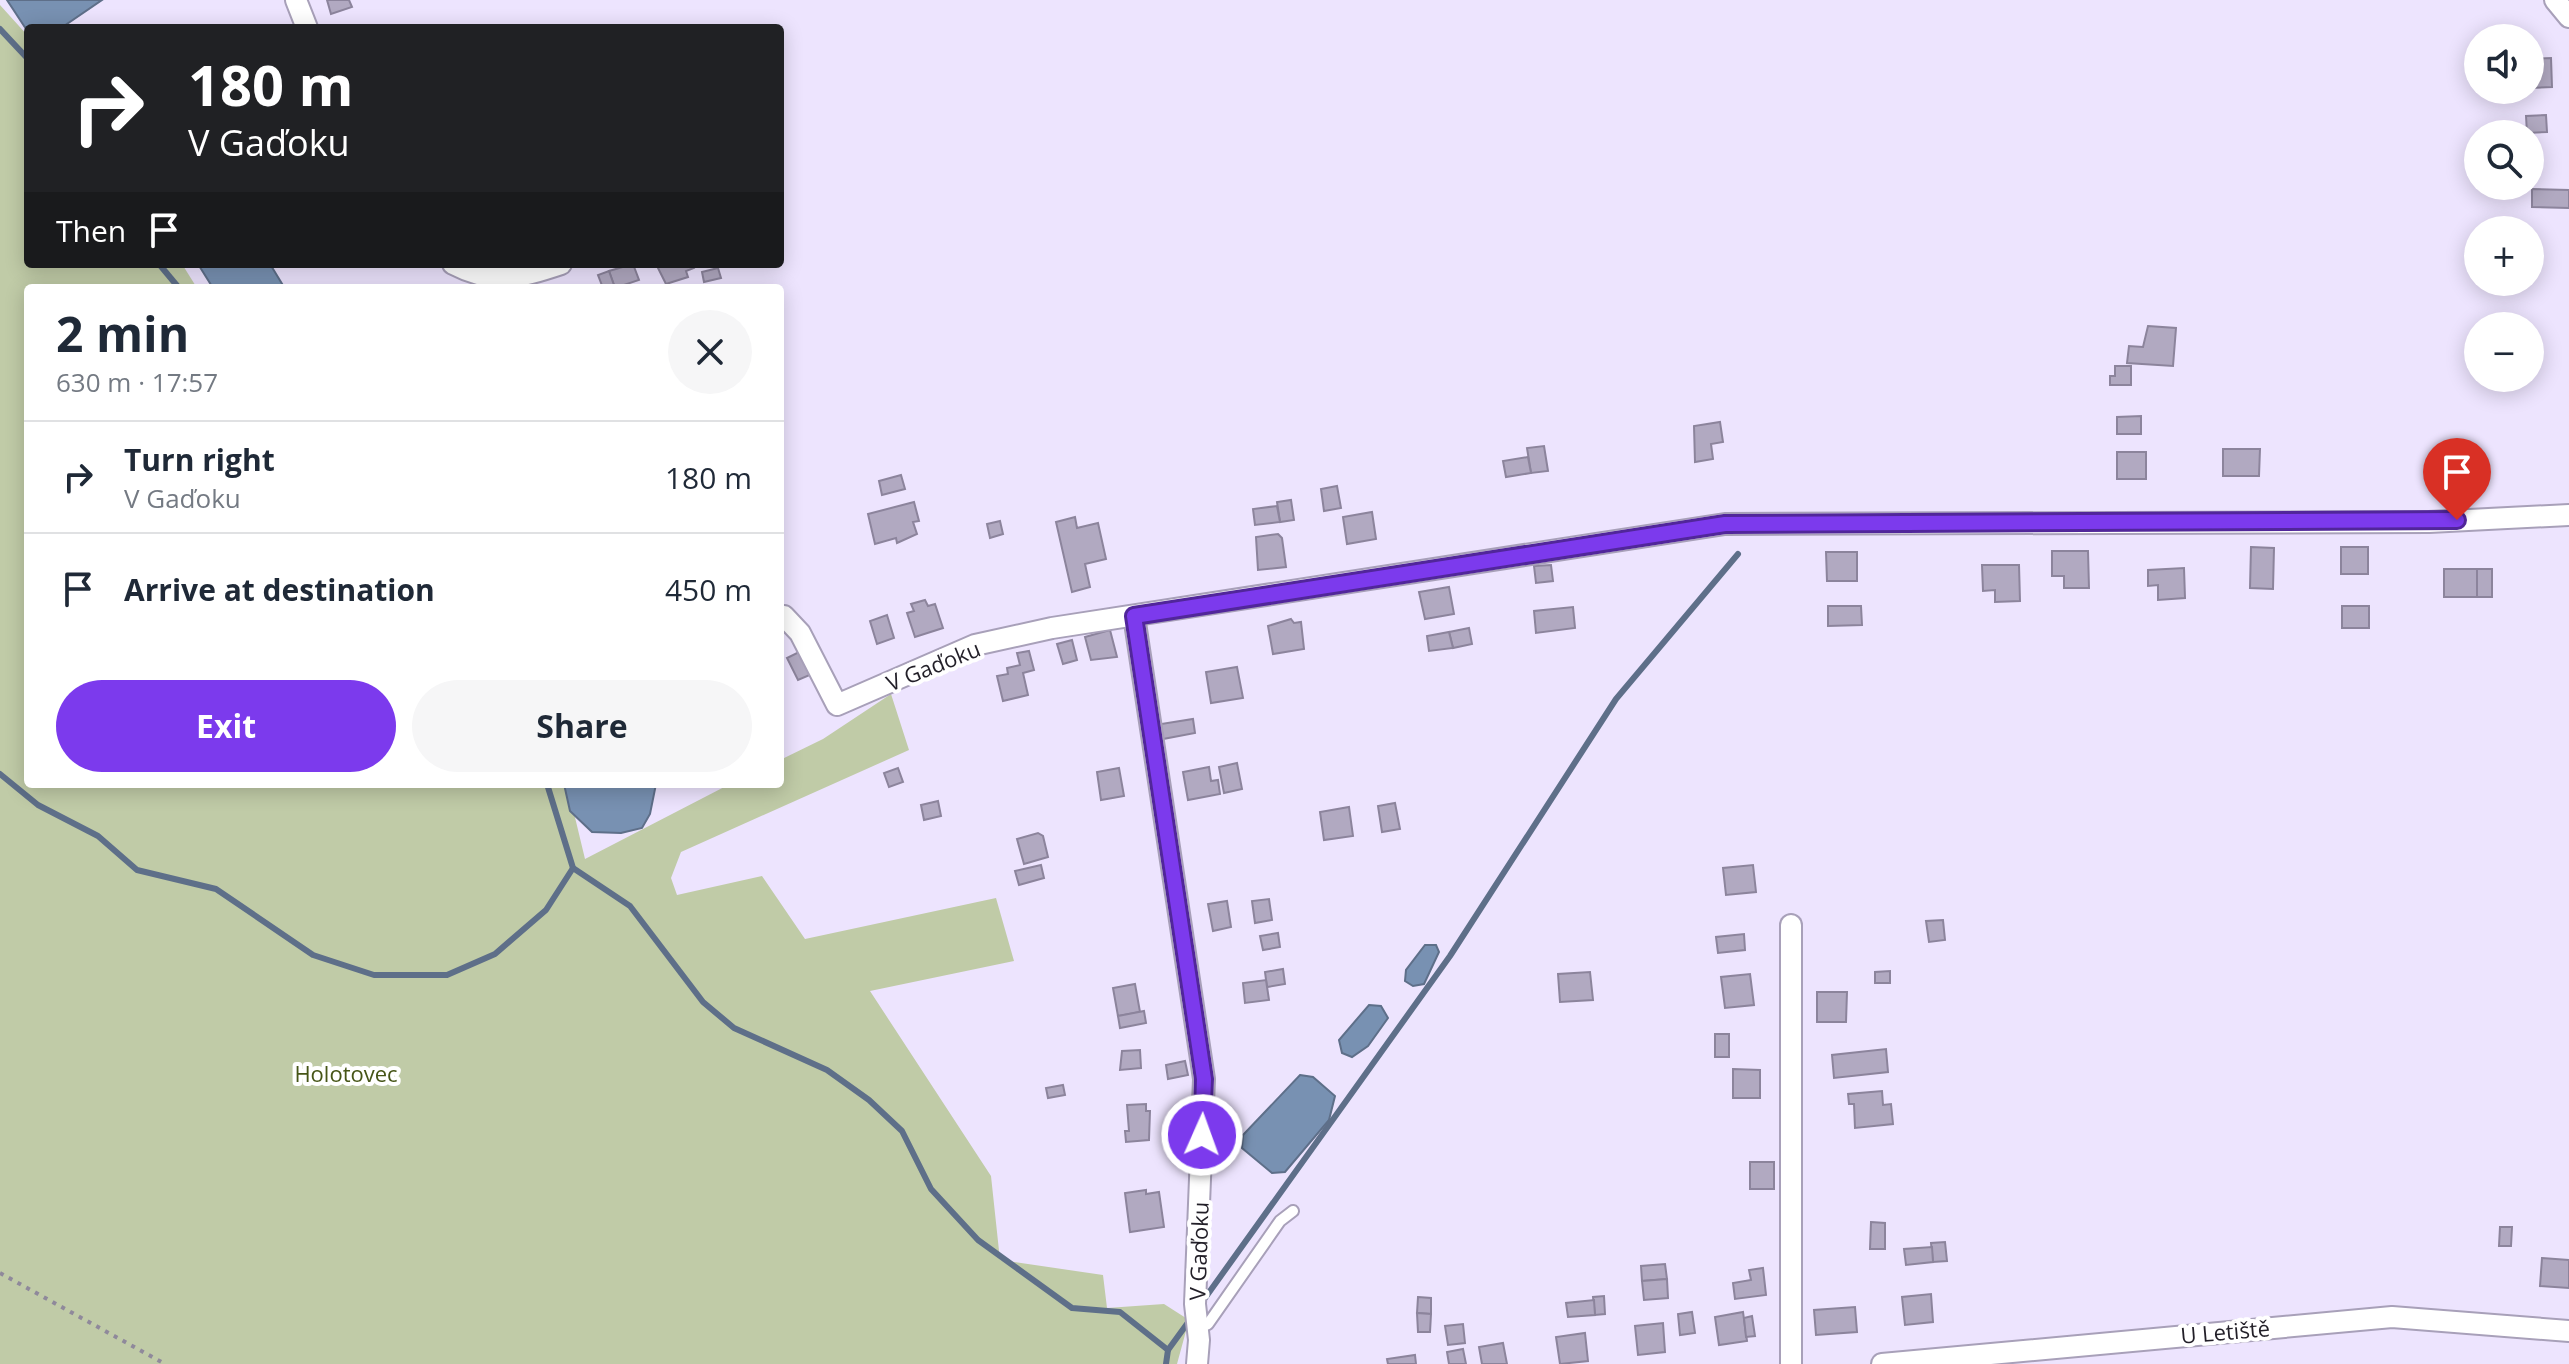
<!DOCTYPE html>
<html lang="en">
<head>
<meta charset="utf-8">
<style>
  :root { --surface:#fff; --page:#f6f6f7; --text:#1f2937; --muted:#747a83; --line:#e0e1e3; --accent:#7c3aed }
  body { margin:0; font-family:"Open Sans",sans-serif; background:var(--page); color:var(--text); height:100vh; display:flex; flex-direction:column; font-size:30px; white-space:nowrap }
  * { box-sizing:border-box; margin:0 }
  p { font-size:26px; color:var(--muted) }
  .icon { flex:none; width:44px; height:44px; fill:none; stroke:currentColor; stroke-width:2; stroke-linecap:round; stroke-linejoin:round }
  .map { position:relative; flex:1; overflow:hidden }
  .sheet { position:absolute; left:24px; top:284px; width:760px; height:504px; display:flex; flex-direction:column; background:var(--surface); border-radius:8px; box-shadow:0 4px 20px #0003 }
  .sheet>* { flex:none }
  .guide { position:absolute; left:24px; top:24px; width:760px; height:244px; border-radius:8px; box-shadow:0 4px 20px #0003; background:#202124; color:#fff; overflow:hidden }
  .buttons { position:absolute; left:2464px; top:24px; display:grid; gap:16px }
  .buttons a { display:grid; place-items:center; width:80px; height:80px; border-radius:50%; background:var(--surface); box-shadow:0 4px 20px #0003; font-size:40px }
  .pin { position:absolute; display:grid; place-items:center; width:68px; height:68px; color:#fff; margin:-82px -34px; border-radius:50% 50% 50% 0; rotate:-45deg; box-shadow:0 0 8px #0007 }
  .pin .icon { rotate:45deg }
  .me { position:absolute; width:88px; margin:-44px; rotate:2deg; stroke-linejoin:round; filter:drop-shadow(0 0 6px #0008) }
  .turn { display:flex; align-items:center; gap:28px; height:168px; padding:0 32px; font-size:36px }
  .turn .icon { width:104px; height:104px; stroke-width:2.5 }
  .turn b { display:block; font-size:56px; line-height:68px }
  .then { display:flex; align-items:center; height:76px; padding:0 32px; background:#0003; gap:16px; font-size:30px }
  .round { display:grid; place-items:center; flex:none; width:84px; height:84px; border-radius:42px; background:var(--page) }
  .headline { display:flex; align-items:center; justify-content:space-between; height:136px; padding:0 32px }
  h1 { font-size:48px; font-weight:700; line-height:60px }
  .button { display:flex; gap:16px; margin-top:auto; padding:16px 32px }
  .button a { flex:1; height:92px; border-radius:48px; background:var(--accent); color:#fff; font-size:32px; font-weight:700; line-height:92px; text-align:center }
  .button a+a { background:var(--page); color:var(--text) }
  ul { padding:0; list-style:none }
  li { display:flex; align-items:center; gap:24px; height:112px; padding:0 32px; border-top:2px solid var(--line) }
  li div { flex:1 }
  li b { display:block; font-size:30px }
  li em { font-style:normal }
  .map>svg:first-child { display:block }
</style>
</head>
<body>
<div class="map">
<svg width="2569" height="1364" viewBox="0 0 2569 1364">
  <rect width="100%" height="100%" fill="#ede4fe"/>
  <polygon fill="#c0cba7" points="0,5 28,36 28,264 182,264 197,288 28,288 28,784 567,784 585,859 730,784 780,784 780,760 823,739 891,694 909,750 681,852 671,878 677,895 762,876 805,939 996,898 1014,961 870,991 991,1176 1000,1260 1103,1275 1107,1308 1164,1304 1189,1320 1177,1364 0,1364"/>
  <g fill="#7891b2" stroke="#5e6f89" stroke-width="2">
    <polygon points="7,0 102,0 61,28 28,28 28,32"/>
    <polygon points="198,264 270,264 284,287 213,288"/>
    <polygon points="564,784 656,784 650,814 642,828 621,833 592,832 570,811"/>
    <polygon points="1425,945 1436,945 1439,952 1424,984 1413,986 1405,981 1406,970"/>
    <polygon points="1369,1005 1381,1006 1388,1018 1368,1046 1352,1057 1342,1053 1339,1040"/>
    <polygon points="1300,1075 1313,1077 1335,1096 1329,1120 1285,1172 1272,1173 1242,1148 1243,1135"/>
  </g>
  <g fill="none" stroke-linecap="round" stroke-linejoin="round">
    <g stroke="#5e6f89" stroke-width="6">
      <polyline points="0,29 28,59"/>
      <polyline points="159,264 179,288"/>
      <polyline points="0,774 38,805 98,836 137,870 216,889 313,955 374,975 447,975 495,954 546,910 573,868"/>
      <polyline points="547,784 573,868 630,906 703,1002 734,1028 827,1070 869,1100 902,1131 931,1189 978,1240 1072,1308 1120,1312 1168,1350 1166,1364"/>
      <polyline points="1200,1305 1450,956 1616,699 1738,554"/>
      <polyline points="1168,1350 1192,1317"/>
    </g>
  </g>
  <g fill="#b1a9c1" stroke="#8c849c" stroke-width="2">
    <polygon points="327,0 349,0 352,7 331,14"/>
    <polygon points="2551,58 2552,87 2530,88 2530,59"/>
    <polygon points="2546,115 2547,132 2527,133 2526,116"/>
    <polygon points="2532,189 2569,190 2569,208 2532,207"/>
    <polygon points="633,264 639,280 615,288 609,271"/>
    <polygon points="656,264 693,264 694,268 686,271 688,277 666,284"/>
    <polygon points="718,268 721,278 704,282 702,272"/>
    <polygon points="609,271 615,288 603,288 598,275"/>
    <polygon points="2148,326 2176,328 2173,366 2127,363 2129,346 2143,347"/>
    <polygon points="2115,366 2131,366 2131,385 2110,385 2110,376 2115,376"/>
    <polygon points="2141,416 2141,434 2117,434 2117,417"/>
    <polygon points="1720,422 1723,442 1711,444 1713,459 1695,462 1694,426"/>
    <polygon points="1544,446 1548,471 1531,473 1527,448"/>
    <polygon points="2223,449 2260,449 2259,476 2223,476"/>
    <rect x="2117" y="452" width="29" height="27"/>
    <polygon points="1528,457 1531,473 1506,477 1503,461"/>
    <polygon points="901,475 905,489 882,495 879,481"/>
    <polygon points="1337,486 1341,508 1324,511 1321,489"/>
    <polygon points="1291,500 1294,520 1280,522 1277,502"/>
    <polygon points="914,502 919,521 913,522 917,534 897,543 896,538 875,544 868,514"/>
    <polygon points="1277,506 1280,522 1255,525 1253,509"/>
    <polygon points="1372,512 1376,539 1347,544 1343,517"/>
    <polygon points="1075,517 1077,528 1098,523 1106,559 1085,564 1090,587 1072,592 1056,522"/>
    <polygon points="1000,521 1003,534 990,538 987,524"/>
    <polygon points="1278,534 1282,538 1286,567 1258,570 1256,537"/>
    <polygon points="2251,547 2274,548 2273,589 2250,588"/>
    <rect x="2341" y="547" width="27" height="27"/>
    <polygon points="2052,551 2088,551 2089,588 2064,588 2064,576 2052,576"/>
    <polygon points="1826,552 1857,552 1857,581 1827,581"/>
    <polygon points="1551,565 1553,581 1536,583 1534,566"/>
    <polygon points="1982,565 2019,565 2020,601 1995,602 1995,590 1983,591"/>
    <polygon points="2184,568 2185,598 2158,600 2158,585 2148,586 2148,570"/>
    <rect x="2444" y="569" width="33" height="28"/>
    <rect x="2477" y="569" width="15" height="28"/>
    <polygon points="1449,587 1454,614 1425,619 1419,592"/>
    <polygon points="925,600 928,606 935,604 943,628 915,637 907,613 914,611 911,604"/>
    <polygon points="1828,606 1861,606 1862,625 1828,626"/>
    <rect x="2342" y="606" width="27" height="22"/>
    <polygon points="1573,607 1575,628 1536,633 1534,611"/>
    <polygon points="887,615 894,638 877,644 870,621"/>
    <polygon points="1291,619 1294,623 1301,622 1304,649 1273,654 1268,626"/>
    <polygon points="1469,628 1472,644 1453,648 1449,632"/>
    <polygon points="1110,630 1117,657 1091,660 1085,637"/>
    <polygon points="1449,632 1453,648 1429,651 1427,636"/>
    <polygon points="1072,640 1077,660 1063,664 1057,644"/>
    <polygon points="801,651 812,674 798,680 787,658"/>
    <polygon points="1029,651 1034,670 1023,673 1028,695 1003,701 997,676 1008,674 1007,668 1020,665 1017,653"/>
    <polygon points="1237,667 1243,698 1211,703 1206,672"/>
    <polygon points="1193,719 1195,733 1163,739 1161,724"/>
    <polygon points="1237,763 1242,789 1224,793 1219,767"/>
    <polygon points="1209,767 1211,781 1218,780 1220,794 1188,800 1183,772"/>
    <polygon points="898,768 903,782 889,787 884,773"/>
    <polygon points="1119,768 1124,796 1101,800 1097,772"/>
    <polygon points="938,801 941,816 924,820 921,805"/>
    <polygon points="1395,803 1400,829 1382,832 1378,806"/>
    <polygon points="1349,807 1353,836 1324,840 1320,812"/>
    <polygon points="1038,833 1043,836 1048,857 1024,864 1017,839"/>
    <polygon points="1041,865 1044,878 1019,885 1015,871"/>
    <polygon points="1753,865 1756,892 1726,895 1723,868"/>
    <polygon points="1269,899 1272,920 1255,923 1252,901"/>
    <polygon points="1227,901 1231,927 1213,931 1208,904"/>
    <polygon points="1943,920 1945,940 1929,942 1926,921"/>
    <polygon points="1278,933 1280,947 1263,950 1260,936"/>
    <polygon points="1744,934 1745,950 1718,953 1716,937"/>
    <polygon points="1283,969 1285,984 1267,987 1265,972"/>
    <polygon points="1890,971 1890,983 1875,983 1875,972"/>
    <polygon points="1590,972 1593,1000 1560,1002 1558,974"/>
    <polygon points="1750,974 1754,1005 1725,1008 1721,977"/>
    <polygon points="1266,980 1269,1000 1245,1003 1243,983"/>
    <polygon points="1135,984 1140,1012 1118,1016 1113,988"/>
    <polygon points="1817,992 1847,992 1846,1022 1817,1022"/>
    <polygon points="1144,1011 1146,1023 1120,1028 1118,1016"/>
    <rect x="1715" y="1034" width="14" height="23"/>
    <polygon points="1886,1049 1888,1072 1834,1078 1832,1055"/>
    <polygon points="1140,1050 1141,1068 1120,1070 1122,1051"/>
    <polygon points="1185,1061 1188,1075 1168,1079 1166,1065"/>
    <polygon points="1733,1069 1760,1070 1760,1098 1733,1098"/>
    <polygon points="1063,1085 1065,1095 1048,1098 1046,1088"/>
    <polygon points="1882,1091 1883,1105 1891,1104 1893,1124 1855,1128 1854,1104 1849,1104 1848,1094"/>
    <polygon points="1146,1104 1146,1111 1150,1111 1149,1140 1126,1142 1125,1131 1129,1131 1127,1105"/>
    <rect x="1750" y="1162" width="24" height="27"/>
    <polygon points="1146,1190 1146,1194 1159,1192 1164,1227 1130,1232 1125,1193"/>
    <polygon points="1871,1222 1885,1223 1885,1249 1870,1249"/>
    <polygon points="2500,1227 2512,1227 2511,1246 2499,1246"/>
    <polygon points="1945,1242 1947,1261 1933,1262 1931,1243"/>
    <polygon points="1932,1247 1933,1262 1906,1265 1904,1249"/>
    <polygon points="2542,1258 2569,1260 2569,1288 2540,1286"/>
    <polygon points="1665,1264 1667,1279 1642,1281 1641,1266"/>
    <polygon points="1763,1268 1766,1295 1735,1299 1733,1283 1751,1280 1749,1270"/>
    <polygon points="1667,1279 1668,1298 1644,1300 1642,1281"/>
    <polygon points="1931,1294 1933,1322 1905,1325 1902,1297"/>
    <polygon points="1604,1296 1605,1314 1595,1315 1593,1297"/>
    <polygon points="1418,1297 1431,1298 1431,1314 1417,1313"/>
    <polygon points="1594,1300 1595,1315 1568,1317 1566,1303"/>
    <polygon points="1855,1307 1857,1332 1816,1335 1814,1310"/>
    <polygon points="1692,1312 1695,1333 1680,1335 1678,1314"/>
    <polygon points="1743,1312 1747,1341 1719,1345 1715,1317"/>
    <polygon points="1417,1313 1431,1314 1430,1332 1418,1332"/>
    <polygon points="1752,1316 1755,1336 1746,1337 1744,1318"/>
    <polygon points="1663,1323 1665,1352 1638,1355 1635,1326"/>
    <polygon points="1463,1324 1465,1343 1448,1345 1445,1326"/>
    <polygon points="1585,1333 1588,1361 1560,1364 1556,1337"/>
    <polygon points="1503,1343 1507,1364 1482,1364 1479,1347"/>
    <polygon points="1463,1349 1466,1364 1449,1364 1447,1352"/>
    <polygon points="1415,1355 1416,1364 1388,1364 1387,1359"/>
  </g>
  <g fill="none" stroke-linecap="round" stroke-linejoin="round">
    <g stroke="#a8a0b9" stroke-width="14">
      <polyline id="service" points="1198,1328 1208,1324 1280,1221 1293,1211"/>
    </g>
    <g stroke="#a8a0b9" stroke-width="24">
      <g id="minor">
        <polyline points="296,0 307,28"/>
        <polyline points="2555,0 2569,17"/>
        <path d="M 453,264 C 493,285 519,278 561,264"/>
        <polyline points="784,616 800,633 837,705 975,645 1052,628 1725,524 2429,522 2569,515"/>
        <polyline points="1134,616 1204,1079 1195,1304 1199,1340 1197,1364"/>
        <polyline points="1791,1364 1791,925"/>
        <polyline points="1882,1364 2392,1317 2569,1331"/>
      </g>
    </g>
    <polyline stroke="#8f899b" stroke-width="4" stroke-dasharray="4 6" stroke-linecap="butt" points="0,1273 165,1364"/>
    <use href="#service" stroke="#fff" stroke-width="10"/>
    <use href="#minor" stroke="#fff" stroke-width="20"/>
  </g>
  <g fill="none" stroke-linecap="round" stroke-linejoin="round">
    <g stroke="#51269a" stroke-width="20">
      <polyline id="route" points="1202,1135 1204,1079 1134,616 1725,524 2457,520"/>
    </g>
    <use href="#route" stroke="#7c3aed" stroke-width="14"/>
  </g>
  <g text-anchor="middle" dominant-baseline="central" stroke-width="8" stroke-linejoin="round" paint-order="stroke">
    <g font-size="22" fill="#221f28" stroke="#fff">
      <text transform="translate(933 665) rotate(-22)">V Gaďoku</text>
      <text transform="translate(1198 1251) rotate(-88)">V Gaďoku</text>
      <text transform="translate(2225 1331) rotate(-5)">U Letiště</text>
    </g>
    <g font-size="22" fill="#465517" stroke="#fff">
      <text x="346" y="1073">Holotovec</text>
    </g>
  </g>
</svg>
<div class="buttons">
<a><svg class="icon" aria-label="sound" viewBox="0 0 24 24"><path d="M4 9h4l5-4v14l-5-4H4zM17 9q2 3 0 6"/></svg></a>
<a><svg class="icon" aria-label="search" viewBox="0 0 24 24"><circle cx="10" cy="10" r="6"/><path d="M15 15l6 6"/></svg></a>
<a>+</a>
<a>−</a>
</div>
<div class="pin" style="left:2457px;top:520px;background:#d93025"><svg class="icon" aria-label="arrive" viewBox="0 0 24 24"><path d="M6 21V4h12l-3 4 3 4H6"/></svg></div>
<svg class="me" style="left:1202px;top:1135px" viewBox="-20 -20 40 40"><circle r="17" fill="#7c3aed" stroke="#fff" stroke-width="3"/><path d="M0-11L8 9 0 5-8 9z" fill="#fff"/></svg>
<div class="guide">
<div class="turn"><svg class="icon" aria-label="right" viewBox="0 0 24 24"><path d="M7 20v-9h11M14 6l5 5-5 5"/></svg><div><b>180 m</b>V Gaďoku</div></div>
<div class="then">Then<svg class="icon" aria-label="arrive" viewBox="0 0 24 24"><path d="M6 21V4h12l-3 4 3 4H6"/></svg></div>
</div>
<section class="sheet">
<div class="headline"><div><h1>2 min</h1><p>630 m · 17:57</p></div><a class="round"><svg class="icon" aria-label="close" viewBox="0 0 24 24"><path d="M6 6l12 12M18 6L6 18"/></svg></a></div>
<ul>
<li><svg class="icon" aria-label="right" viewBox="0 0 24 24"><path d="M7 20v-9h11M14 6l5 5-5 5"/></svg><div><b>Turn right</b><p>V Gaďoku</p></div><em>180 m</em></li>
<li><svg class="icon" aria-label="arrive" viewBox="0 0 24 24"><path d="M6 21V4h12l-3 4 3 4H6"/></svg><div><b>Arrive at destination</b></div><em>450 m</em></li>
</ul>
<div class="button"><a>Exit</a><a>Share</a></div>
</section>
</div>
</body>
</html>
